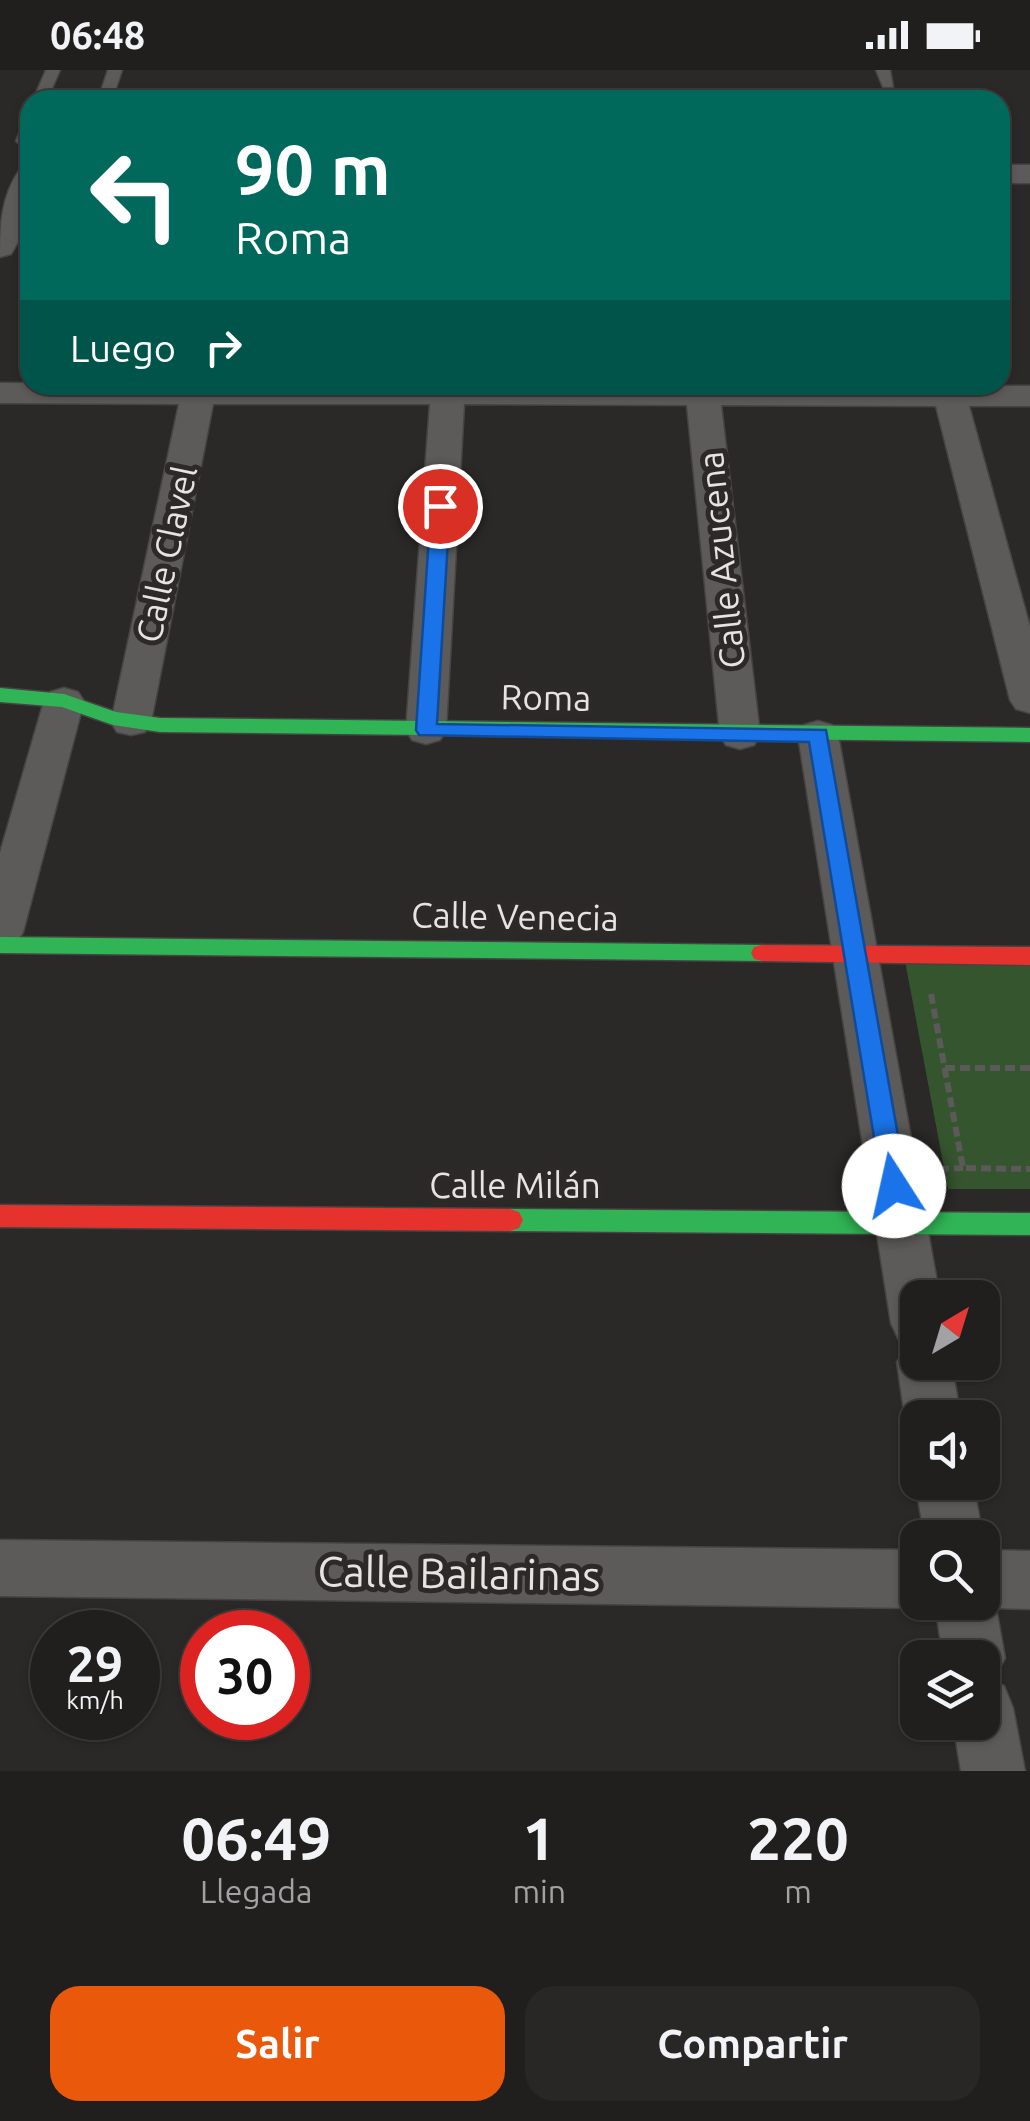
<!DOCTYPE html>
<html lang="es">
<head>
<meta charset="utf-8">
<style>
  :root { --surface:#201f1d; --page:#282726; --text:#f1f3f6; --muted:#a2a2a4; --line:#3d3d3b; --accent:#ea580c }
  body { margin:0; font-family:Ubuntu,sans-serif; background:var(--page); color:var(--text); height:100vh; display:flex; flex-direction:column; font-size:38px; white-space:nowrap }
  * { box-sizing:border-box; margin:0 }
  p { font-size:32px; color:var(--muted) }
  .icon { flex:none; width:55px; height:55px; fill:none; stroke:currentColor; stroke-width:2; stroke-linecap:round; stroke-linejoin:round }
  .map { position:relative; height:1701px; overflow:hidden }
  .panel { display:flex; flex-direction:column; background:var(--surface); flex:1 }
  .panel>* { flex:none }
  .top-card { position:absolute; left:20px; top:20px; width:990px; height:305px; border-radius:30px; box-shadow:0 2px 8px #0004,0 0 0 2px var(--line); background:#00695c; color:#fff; overflow:hidden }
  .needle { width:65px; rotate:38deg }
  .controls { position:absolute; left:900px; top:1210px; display:grid; gap:20px }
  .controls a { display:grid; place-items:center; width:100px; height:100px; border-radius:20px; background:var(--surface); box-shadow:0 2px 8px #0004,0 0 0 2px var(--line); font-size:50px }
  .speed { position:absolute; left:30px; top:1540px; display:flex; gap:20px; font-size:50px; font-weight:700; text-align:center }
  .speed>* { display:grid; place-content:center; width:130px; height:130px; border-radius:50%; background:var(--surface); box-shadow:0 2px 8px #0004,0 0 0 2px var(--line); line-height:1 }
  .speed small { font-size:25px; font-weight:400 }
  .speed .limit { border:15px solid #d22; background:#fff; color:#111 }
  .pin { position:absolute; display:grid; place-items:center; width:85px; height:85px; color:#fff; margin:-42px; border:5px solid #fff; border-radius:50%; box-shadow:0 2px 10px #0007 }
  .me { position:absolute; width:110px; margin:-55px; rotate:350deg; stroke-linejoin:round; filter:drop-shadow(0 0 8px #0008) }
  .turn { display:flex; align-items:center; gap:35px; height:210px; padding:0 50px; font-size:45px }
  .turn .icon { width:130px; height:130px; stroke-width:2.5 }
  .turn b { display:block; font-size:70px; line-height:85px }
  .then { display:flex; align-items:center; height:95px; padding:0 50px; background:#0003; gap:20px; font-size:38px }
  .eta { display:flex; justify-content:space-evenly; align-items:center; height:170px; text-align:center }
  .eta b { font-size:60px; font-weight:700; line-height:70px }
  .primary-button { display:flex; gap:20px; margin-top:auto; padding:20px 50px }
  .primary-button a { flex:1; height:115px; border-radius:30px; background:var(--accent); color:#fff; font-size:40px; font-weight:700; line-height:115px; text-align:center }
  .primary-button a+a { background:var(--page); color:var(--text) }
  .status { display:flex; justify-content:space-between; align-items:center; height:70px; padding:0 50px; background:var(--surface); direction:ltr }
  .status svg { height:28px; fill:currentColor }
  .map>svg:first-child { display:block }
</style>
</head>
<body>
<div class="status"><b>06:48</b><svg viewBox="0 0 49 12"><path d="M0 12V9h3v3zM5 12V6h3v6zM10 12V3h3v9zM15 12V0h3v12zM26 1h20v11H26zM47 4h2v5h-2z"/></svg></div>
<div class="map">
<svg width="1030" height="1701" viewBox="0 0 1030 1701">
  <rect width="100%" height="100%" fill="#2b2927"/>
  <polygon fill="#35552e" points="905,891 1030,892 1030,1119 948,1119"/>
  <g fill="none" stroke-linecap="round" stroke-linejoin="round">
    <g stroke="#454443" stroke-width="3">
      <g id="lane">
        <polygon points="46,0 60,0 47,30 33,30"/>
        <polygon points="108,0 122,0 112,30 98,30"/>
        <polygon points="876,0 890,0 893,17 883,17"/>
        <polygon points="30,50 30,82 16,71 23,54"/>
      </g>
    </g>
    <g stroke="#454443" stroke-width="3">
      <g id="street">
        <rect x="1000" y="95" width="30" height="18"/>
        <path d="M 30,96 C 30,129 29,157 11,184 L 0,187 C 0,154 1,127 20,99 Z"/>
        <polygon points="0,313 1030,316 1030,336 969,336 1030,557 1030,643 1016,639 1010,630 936,336 721,335 760,665 754,675 740,679 726,675 720,665 687,335 464,334 446,660 440,670 426,674 412,670 406,660 430,334 213,334 151,652 145,662 131,665 117,662 111,652 179,334 0,333"/>
        <polygon points="64,618 78,622 84,631 23,862 16,874 0,879 0,783 44,631 50,622"/>
        <polygon points="818,651 832,655 838,665 940,1228 918,1228 918,1292 951,1292 961,1348 918,1348 918,1367 905,1348 897,1292 909,1273 899,1270 891,1253 798,665 804,655"/>
        <polygon points="918,1407 918,1412 973,1412 983,1468 982,1470 925,1468 915,1412"/>
        <polygon points="0,1470 918,1480 918,1532 931,1532 918,1538 0,1526"/>
        <polygon points="982,1480 1030,1481 1030,1539 996,1538 1005,1588 992,1611 1004,1616 1013,1638 1025,1701 961,1701 953,1652 982,1652 982,1588 943,1588 935,1532 982,1532"/>
      </g>
    </g>
    <g stroke="#454443" stroke-width="3">
      <g id="fast">
        <polygon points="0,618 64,624 116,642 160,648 1030,658 1030,672 160,662 113,655 62,637 0,632"/>
        <polygon points="0,867 762,875 770,877 773,883 770,889 762,891 0,883"/>
        <polygon points="510,1139 1030,1143 1030,1165 510,1161 501,1158 497,1150 501,1142"/>
      </g>
    </g>
    <g stroke="#454443" stroke-width="3">
      <g id="jam">
        <polygon points="762,875 1030,877 1030,895 762,891 754,889 751,883 754,877"/>
        <polygon points="0,1135 510,1139 519,1142 523,1150 519,1158 510,1161 0,1157"/>
      </g>
    </g>
    <g stroke="#5b5a59" stroke-width="6" stroke-dasharray="10 5" stroke-linecap="butt">
      <polyline points="931,924 963,1098 1030,1099"/>
      <polyline points="945,998 1030,998"/>
      <polyline points="939,1099 963,1098"/>
    </g>
    <use href="#lane" fill="#5c5b59" fill-rule="evenodd"/>
    <use href="#street" fill="#5c5b59" fill-rule="evenodd"/>
    <use href="#fast" fill="#30b455" fill-rule="evenodd"/>
    <use href="#jam" fill="#e5322d" fill-rule="evenodd"/>
  </g>
  <polygon fill="#1a73e8" stroke="#114b97" stroke-width="2.5" points="440,431 450,436 437,654 826,660 907,1116 904,1124 894,1127 885,1124 882,1116 809,672 419,665 416,660 431,436"/>
  <g text-anchor="middle" dominant-baseline="central" stroke-width="10" stroke-linejoin="round" paint-order="stroke">
    <g font-size="35" fill="#e6e4e2" stroke="#2c2926">
      <text transform="translate(166 484) rotate(-78)">Calle Clavel</text>
      <text transform="translate(721 490) rotate(-96)">Calle Azucena</text>
      <text transform="translate(546 627) rotate(1)">Roma</text>
      <text transform="translate(515 846) rotate(1)">Calle Venecia</text>
      <text x="515" y="1115">Calle Milán</text>
    </g>
    <g font-size="42" fill="#e6e4e2" stroke="#2c2926">
      <text transform="translate(459 1503) rotate(1)">Calle Bailarinas</text>
    </g>
  </g>
</svg>
<div class="controls">
<a><svg class="needle" viewBox="-14 -14 28 28"><path d="M0-13l5 13h-10z" fill="#e53935"/><path d="M0 13l5-13h-10z" fill="#a2a2a4"/></svg></a>
<a><svg class="icon" aria-label="sound" viewBox="0 0 24 24"><path d="M4 9h4l5-4v14l-5-4H4zM17 9q2 3 0 6"/></svg></a>
<a><svg class="icon" aria-label="search" viewBox="0 0 24 24"><circle cx="10" cy="10" r="6"/><path d="M15 15l6 6"/></svg></a>
<a><svg class="icon" aria-label="layers" viewBox="0 0 24 24"><path d="M12 4l9 5-9 5-9-5zM3 14l9 5 9-5"/></svg></a>
</div>
<div class="speed"><div>29<small>km/h</small></div><div class="limit">30</div></div>
<div class="pin" style="left:440px;top:436px;background:#d93025"><svg class="icon" aria-label="arrive" viewBox="0 0 24 24"><path d="M6 21V4h12l-3 4 3 4H6"/></svg></div>
<svg class="me" style="left:894px;top:1116px" viewBox="-20 -20 40 40"><circle r="19" fill="#fff"/><path d="M0-13L10 11 0 6-10 11z" fill="#1a73e8"/></svg>
<div class="top-card">
<div class="turn"><svg class="icon" aria-label="left" viewBox="0 0 24 24"><path d="M17 20v-9H6M10 6l-5 5 5 5"/></svg><div><b>90 m</b>Roma</div></div>
<div class="then">Luego<svg class="icon" aria-label="right" viewBox="0 0 24 24"><path d="M7 20v-9h11M14 6l5 5-5 5"/></svg></div>
</div>
</div>
<section class="panel">
<div class="eta">
<div><b>06:49</b><p>Llegada</p></div>
<div><b>1</b><p>min</p></div>
<div><b>220</b><p>m</p></div>
</div>
<div class="primary-button"><a>Salir</a><a>Compartir</a></div>
</section>
</body>
</html>
